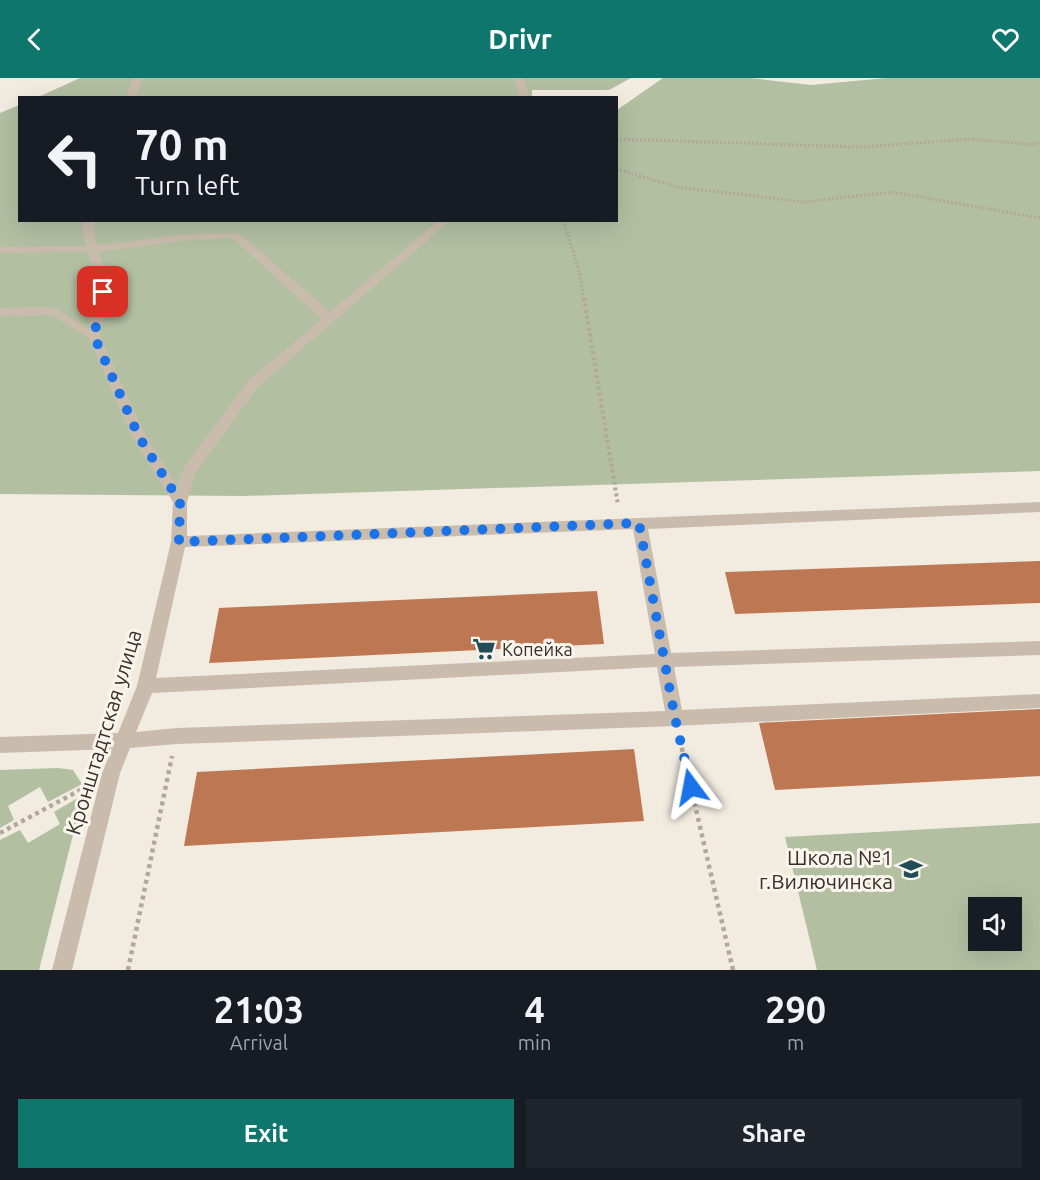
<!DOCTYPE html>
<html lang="en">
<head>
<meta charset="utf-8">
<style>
  :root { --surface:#171b24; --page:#20242c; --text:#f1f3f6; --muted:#9ea1a6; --accent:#0f766e }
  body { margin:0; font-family:Ubuntu,sans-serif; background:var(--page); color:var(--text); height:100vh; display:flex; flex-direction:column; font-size:22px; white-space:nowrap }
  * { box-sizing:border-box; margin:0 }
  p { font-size:20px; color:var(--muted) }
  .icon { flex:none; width:33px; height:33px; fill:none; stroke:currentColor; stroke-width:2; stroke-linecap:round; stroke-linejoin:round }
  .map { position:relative; height:892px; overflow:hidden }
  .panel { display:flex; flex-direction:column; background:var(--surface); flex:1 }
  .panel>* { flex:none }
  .guide { position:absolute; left:18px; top:18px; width:600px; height:126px; border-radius:0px; box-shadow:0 6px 24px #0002; background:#171b24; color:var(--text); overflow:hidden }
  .fabs { position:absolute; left:968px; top:819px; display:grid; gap:12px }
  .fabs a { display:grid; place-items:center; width:54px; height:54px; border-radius:0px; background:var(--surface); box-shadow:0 6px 24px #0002; font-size:30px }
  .pin { position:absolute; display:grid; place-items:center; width:51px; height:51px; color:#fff; margin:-26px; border-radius:12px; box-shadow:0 3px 9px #0006 }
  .me { position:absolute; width:66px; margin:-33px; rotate:347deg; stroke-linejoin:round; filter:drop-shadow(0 0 4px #0008) }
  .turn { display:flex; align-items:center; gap:21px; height:126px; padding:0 18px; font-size:27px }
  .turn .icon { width:78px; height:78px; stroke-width:2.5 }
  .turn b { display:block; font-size:42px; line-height:51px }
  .eta { display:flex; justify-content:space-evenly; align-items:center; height:102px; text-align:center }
  .eta b { font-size:36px; font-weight:700; line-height:42px }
  .action { display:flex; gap:12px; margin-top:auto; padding:12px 18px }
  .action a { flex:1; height:69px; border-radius:0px; background:var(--accent); color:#fff; font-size:24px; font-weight:700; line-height:69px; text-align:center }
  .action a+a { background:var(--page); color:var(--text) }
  header { display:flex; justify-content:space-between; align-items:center; height:78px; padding:0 18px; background:var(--accent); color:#fff; font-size:27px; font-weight:700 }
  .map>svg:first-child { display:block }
</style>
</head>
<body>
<header><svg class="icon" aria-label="back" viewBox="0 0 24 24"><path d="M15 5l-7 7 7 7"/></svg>Drivr<svg class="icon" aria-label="heart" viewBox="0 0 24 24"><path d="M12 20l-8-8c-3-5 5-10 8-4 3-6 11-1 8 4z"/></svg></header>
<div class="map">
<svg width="1040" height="892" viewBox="0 0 1040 892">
  <rect width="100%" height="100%" fill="#f1ebe0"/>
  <g fill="#b2bfa1" fill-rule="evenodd">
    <polygon points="80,0 631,0 609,12 532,12 532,20 36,20"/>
    <polygon points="663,0 750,0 811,7 887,0 1040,0 1040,393 243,418 0,416 0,35 19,27 20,142 616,142 617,32"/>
    <polygon points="58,690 73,692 82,706 48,724 40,709 8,728 14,742 0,750 0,692"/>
    <polygon points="83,717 39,892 0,892 0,762 20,752 28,765 60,746 54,734"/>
    <path d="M 1040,745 L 1040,892 L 817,892 L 785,759 ZM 978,830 L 1011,830 L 1011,862 L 978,862 Z"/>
  </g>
  <g fill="#bd7752">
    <polygon points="1040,483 1040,525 735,536 725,494"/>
    <polygon points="597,513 604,566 209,585 219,530"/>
    <polygon points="1040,631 1040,698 775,712 759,645"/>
    <polygon points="634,671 644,743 184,768 197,694"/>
  </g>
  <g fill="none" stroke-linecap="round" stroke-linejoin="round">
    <g stroke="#b4a797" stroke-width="3" stroke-dasharray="2 2" stroke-linecap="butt">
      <polyline points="616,61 861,69 971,61 1034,67 1040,65"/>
      <polyline points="616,91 678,109 803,124 892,114 1040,140"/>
      <polyline points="563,142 579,193 584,222"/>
    </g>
    <polyline stroke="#b4a797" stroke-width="4" stroke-dasharray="3 3" stroke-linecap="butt" points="584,220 618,427"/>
    <g stroke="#b4a797" stroke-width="4.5" stroke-dasharray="4 4" stroke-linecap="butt">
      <polyline points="680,662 733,892"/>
      <polyline points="0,755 84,710"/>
      <polyline points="128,892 172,678"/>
    </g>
    <g fill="#c9bcac" fill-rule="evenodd">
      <polygon points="133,0 143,0 135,20 125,20"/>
      <polygon points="514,0 524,0 530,20 520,20"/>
      <path d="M 84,142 L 95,142 L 94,153 L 97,167 L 189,156 L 239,155 L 330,234 L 439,142 L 451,142 L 259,308 L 196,394 L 187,424 L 187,458 L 1040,424 L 1040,434 L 648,451 L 671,575 L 1040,563 L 1040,577 L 674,589 L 682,632 L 1040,616 L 1040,630 L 675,648 L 177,666 L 130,670 L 120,695 L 72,892 L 52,892 L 102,695 L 112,671 L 0,675 L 0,659 L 118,655 L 137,608 L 171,464 L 173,424 L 132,359 L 89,260 L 51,237 L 0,238 L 0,230 L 53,229 L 89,250 L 97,214 L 88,174 L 0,175 L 0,169 L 86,168 L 82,153 ZM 232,160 L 322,241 L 249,302 L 184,389 L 177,408 L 146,358 L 100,258 L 109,214 L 99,174 L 189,162 ZM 633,451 L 655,576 L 156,600 L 185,469 ZM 657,589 L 665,633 L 177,650 L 136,654 L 152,615 Z"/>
    </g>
  </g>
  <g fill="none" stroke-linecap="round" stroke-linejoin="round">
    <polyline stroke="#1a73e8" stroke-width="10" stroke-dasharray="0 18" points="103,214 94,258 139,359 180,424 179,464 639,445 675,640 691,709"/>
  </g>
  <defs>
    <g id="supermarket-bare" transform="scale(1.8)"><path d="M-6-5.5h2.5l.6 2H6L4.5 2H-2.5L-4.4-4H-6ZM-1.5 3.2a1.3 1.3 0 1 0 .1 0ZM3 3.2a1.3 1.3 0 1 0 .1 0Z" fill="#234d56" stroke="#f9f4ec" stroke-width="2.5" paint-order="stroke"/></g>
    <g id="school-bare" transform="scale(1.8)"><path d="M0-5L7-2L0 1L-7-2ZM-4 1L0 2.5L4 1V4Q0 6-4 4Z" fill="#234d56" stroke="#f9f4ec" stroke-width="2.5" paint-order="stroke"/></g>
  </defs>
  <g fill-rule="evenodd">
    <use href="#supermarket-bare" x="484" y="571"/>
    <use href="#school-bare" x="911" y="791"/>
  </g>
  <g text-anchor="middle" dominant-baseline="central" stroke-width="6" stroke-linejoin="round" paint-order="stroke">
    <g font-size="18" fill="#37302b" stroke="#f9f4ec" text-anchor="start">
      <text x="502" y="571">Копейка</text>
    </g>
    <g font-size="21" fill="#37302b" stroke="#f9f4ec">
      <text transform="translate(103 654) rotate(-73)">Кронштадтская улица</text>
    </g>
    <g font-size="21" fill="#37302b" stroke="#f9f4ec" text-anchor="end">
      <text x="893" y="779">Школа №1<tspan x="893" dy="24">г.Вилючинска</tspan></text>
    </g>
  </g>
</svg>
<div class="fabs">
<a><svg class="icon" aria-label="sound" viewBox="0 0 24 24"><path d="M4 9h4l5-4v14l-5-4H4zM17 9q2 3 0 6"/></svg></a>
</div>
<div class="pin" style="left:103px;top:214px;background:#d93025"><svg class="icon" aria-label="arrive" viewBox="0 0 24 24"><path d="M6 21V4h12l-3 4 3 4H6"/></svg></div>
<svg class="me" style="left:691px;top:709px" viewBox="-20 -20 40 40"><path d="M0-17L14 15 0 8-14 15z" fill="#1a73e8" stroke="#fff" stroke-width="4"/></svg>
<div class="guide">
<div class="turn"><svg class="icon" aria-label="left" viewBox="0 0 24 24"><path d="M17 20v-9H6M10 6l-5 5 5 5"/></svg><div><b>70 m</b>Turn left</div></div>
</div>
</div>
<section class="panel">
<div class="eta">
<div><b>21:03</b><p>Arrival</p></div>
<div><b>4</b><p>min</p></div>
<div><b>290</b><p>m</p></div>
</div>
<div class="action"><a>Exit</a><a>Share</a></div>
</section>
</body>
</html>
